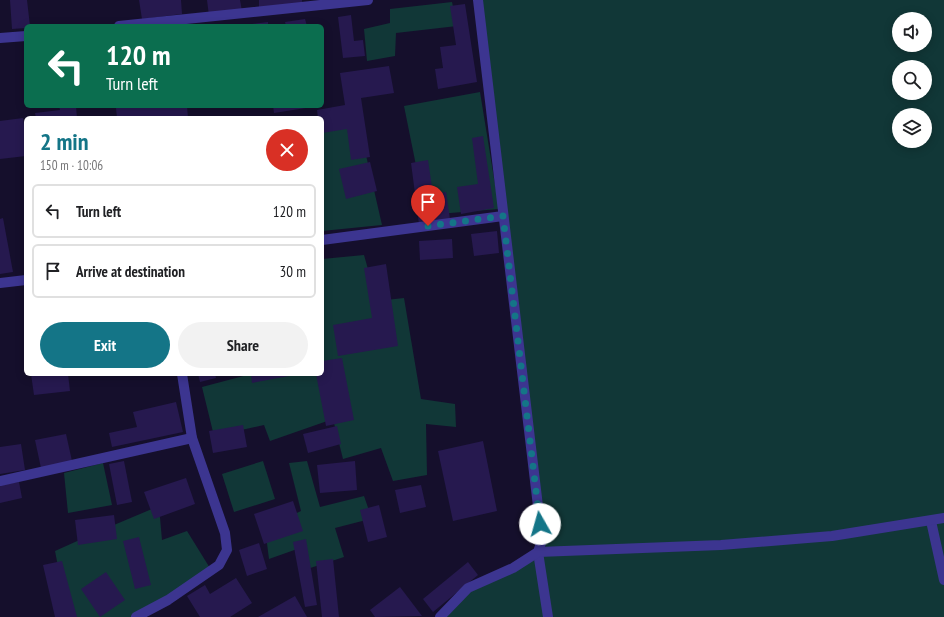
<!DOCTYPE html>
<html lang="en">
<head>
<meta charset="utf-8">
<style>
  :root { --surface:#fff; --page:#f2f2f2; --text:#202124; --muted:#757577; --line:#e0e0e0; --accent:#147587 }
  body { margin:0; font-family:"PT Sans Narrow",sans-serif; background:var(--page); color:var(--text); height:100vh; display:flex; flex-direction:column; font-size:15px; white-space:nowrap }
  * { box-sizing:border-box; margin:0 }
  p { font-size:13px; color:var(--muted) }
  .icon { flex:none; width:22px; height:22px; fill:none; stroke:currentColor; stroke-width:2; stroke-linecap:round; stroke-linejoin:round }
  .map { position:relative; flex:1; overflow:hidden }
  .details { position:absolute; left:24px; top:116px; width:300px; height:260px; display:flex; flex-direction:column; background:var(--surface); border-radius:6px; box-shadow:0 2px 10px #0003 }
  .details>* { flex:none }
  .banner { position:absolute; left:24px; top:24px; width:300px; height:84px; border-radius:6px; box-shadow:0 2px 10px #0003; background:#0b6e4f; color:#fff; overflow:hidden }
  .tools { position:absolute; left:892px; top:12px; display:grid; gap:8px }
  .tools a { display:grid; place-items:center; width:40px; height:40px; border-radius:50%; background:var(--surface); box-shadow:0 2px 10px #0003; font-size:20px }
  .pin { position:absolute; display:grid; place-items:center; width:34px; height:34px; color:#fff; margin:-41px -17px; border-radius:50% 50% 50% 0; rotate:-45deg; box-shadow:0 0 4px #0007 }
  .pin .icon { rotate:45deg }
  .me { position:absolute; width:44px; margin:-22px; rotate:353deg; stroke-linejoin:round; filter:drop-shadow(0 0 3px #0008) }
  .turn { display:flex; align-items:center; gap:14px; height:84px; padding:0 16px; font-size:18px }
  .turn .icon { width:52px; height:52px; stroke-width:2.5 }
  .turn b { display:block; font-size:28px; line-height:34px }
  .round { display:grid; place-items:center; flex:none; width:42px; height:42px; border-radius:21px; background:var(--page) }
  .overview { display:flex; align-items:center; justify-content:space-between; height:68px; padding:0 16px }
  h1 { font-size:24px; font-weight:600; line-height:30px; color:var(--accent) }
  .primary-button { display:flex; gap:8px; margin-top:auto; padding:8px 16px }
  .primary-button a { flex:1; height:46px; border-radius:24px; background:var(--accent); color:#fff; font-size:16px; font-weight:600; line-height:46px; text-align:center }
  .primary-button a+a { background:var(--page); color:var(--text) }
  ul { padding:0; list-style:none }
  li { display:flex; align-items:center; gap:12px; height:54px; margin:0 8px 6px; padding:0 8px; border:2px solid var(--line); border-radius:6px }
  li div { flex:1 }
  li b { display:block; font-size:15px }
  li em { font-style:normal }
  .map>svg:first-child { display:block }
</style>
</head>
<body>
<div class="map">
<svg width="944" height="617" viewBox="0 0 944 617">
  <rect width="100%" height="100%" fill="#150f2c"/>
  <g fill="#113737" fill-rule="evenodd">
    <path d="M 481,0 L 944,0 L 944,617 L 440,617 L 468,588 L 545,554 ZM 899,19 L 925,19 L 925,45 L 899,45 ZM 899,67 L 925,67 L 925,93 L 899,93 ZM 899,115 L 925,115 L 925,141 L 899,141 Z"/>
    <polygon points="452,2 457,26 396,33 395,56 367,61 364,29 390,23 390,9"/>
    <polygon points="480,92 499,209 426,215 404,106"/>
    <polygon points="322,128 360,129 382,225 322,231"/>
    <polygon points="364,255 377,301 404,298 421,399 455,404 456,427 426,424 427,475 393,481 381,448 343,459 333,419 270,441 264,425 214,436 202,387 251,374 322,374 322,259"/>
    <polygon points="263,461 275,499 234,512 222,474"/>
    <polygon points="307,461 320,507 364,496 373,522 370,519 335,528 344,557 304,570 300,548 269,559 265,528 301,511 289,463"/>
    <polygon points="103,463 112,505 68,513 64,473"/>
    <polygon points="159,506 162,540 187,531 213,573 136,617 68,617 55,551 95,533"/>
  </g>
  <g fill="#26194f">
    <polygon points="10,0 27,0 30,26 26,26 26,28 12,29"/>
    <polygon points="139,0 181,0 182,14 142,19"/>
    <polygon points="207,0 240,0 242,11 209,16"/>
    <polygon points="259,0 302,0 302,4 259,8"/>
    <polygon points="465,4 477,82 438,89 435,69 443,68 440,47 456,45 450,6"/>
    <polygon points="351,15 354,41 363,40 365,56 343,58 338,17"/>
    <polygon points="305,19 307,26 286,26 285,22"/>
    <polygon points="268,22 268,26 252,26 252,24"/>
    <polygon points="389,66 394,93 361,98 370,157 351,160 347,129 322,133 322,118 318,118 317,110 345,105 340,73"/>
    <polygon points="59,106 76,106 77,118 36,118 35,113 60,110"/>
    <polygon points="133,106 187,106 188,118 117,118 116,108"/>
    <polygon points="273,106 312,106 312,107 274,113"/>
    <polygon points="23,118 26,139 26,156 0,159 0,121"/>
    <polygon points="483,136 494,208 461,214 457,187 478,184 472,138"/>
    <polygon points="428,160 433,194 446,192 450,219 419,224 411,163"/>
    <polygon points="370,162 377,191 346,199 339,169"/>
    <polygon points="3,218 13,272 0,274 0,219"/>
    <polygon points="497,231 499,253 474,256 471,234"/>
    <polygon points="452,239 453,258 420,260 419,241"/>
    <polygon points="386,264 398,346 338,356 333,325 372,318 364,268"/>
    <polygon points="342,358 354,420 326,426 316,374 322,374 322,361"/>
    <polygon points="31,374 68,374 70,391 34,395"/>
    <polygon points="198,374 215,374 216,378 200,382"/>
    <polygon points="251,374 289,374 289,376 252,383"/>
    <polygon points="176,402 183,432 112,447 109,433 137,427 133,412"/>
    <polygon points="243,425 247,447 213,453 209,431"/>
    <polygon points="337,426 341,444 308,453 303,434"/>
    <polygon points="66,434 72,461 41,468 35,440"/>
    <polygon points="483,441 497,511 453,521 438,451"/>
    <polygon points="21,444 25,470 0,474 0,447"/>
    <polygon points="124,461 132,502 117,505 109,464"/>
    <polygon points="355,461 357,490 320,493 317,465"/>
    <polygon points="186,478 195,504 154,519 144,492"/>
    <polygon points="19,482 22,498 0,503 0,485"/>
    <polygon points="421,485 426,507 400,513 395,490"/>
    <polygon points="293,501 303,531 264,544 254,514"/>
    <polygon points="379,505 387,537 368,542 360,510"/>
    <polygon points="114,515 117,539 78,545 75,520"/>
    <polygon points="139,537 151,585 135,589 123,541"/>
    <polygon points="306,539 317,605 305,607 293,542"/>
    <polygon points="259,543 267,569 247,576 239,550"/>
    <polygon points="333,559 339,617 322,617 316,561"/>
    <polygon points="62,561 77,617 55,617 43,565"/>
    <polygon points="468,562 478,575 433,612 423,599"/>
    <polygon points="106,572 125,600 100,617 81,589"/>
    <polygon points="236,578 252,603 230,617 200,617 187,596 205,585 210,594"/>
    <polygon points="400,587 422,616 375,617 370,610"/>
    <polygon points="295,596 307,617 258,617"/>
  </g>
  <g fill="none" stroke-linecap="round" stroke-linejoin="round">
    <g stroke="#3c3590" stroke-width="10">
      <polyline points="478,0 542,540 538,552 548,617"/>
      <polyline points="119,26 368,0"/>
      <polyline points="0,38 26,36"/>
      <polyline points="322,240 503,216"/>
      <polyline points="0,283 26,280"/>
      <polyline points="0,481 192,438"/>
      <polyline points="931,521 944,580"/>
      <polyline points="136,617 168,600 219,565 227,550 225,533 192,438 182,374"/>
      <polyline points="440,617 468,588 513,568 538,552 721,545 832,536 944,518"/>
    </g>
  </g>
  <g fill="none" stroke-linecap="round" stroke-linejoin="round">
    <polyline stroke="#147587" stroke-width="7" stroke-dasharray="0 12.6" points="428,226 503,216 540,524"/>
  </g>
</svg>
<div class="tools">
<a><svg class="icon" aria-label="sound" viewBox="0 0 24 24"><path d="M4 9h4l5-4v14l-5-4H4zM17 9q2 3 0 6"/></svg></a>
<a><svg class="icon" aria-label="search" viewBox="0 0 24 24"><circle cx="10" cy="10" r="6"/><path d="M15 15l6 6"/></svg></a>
<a><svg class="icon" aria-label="layers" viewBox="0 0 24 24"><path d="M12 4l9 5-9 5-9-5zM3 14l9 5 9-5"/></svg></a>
</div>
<div class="pin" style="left:428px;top:226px;background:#d93025"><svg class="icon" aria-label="arrive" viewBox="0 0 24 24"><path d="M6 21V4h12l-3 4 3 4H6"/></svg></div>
<svg class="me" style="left:540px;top:524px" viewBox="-20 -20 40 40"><circle r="19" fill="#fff"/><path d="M0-13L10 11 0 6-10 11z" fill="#147587"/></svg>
<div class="banner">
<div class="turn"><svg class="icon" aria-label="left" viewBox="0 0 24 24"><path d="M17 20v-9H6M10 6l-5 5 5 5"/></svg><div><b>120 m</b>Turn left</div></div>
</div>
<section class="details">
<div class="overview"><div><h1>2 min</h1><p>150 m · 10:06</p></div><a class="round" style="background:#d93025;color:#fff"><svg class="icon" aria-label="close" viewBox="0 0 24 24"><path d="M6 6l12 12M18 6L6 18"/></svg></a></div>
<ul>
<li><svg class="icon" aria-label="left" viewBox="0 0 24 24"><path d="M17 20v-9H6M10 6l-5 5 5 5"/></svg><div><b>Turn left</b></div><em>120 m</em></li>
<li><svg class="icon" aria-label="arrive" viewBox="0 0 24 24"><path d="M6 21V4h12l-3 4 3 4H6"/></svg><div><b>Arrive at destination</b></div><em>30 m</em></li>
</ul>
<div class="primary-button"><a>Exit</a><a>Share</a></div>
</section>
</div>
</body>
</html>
